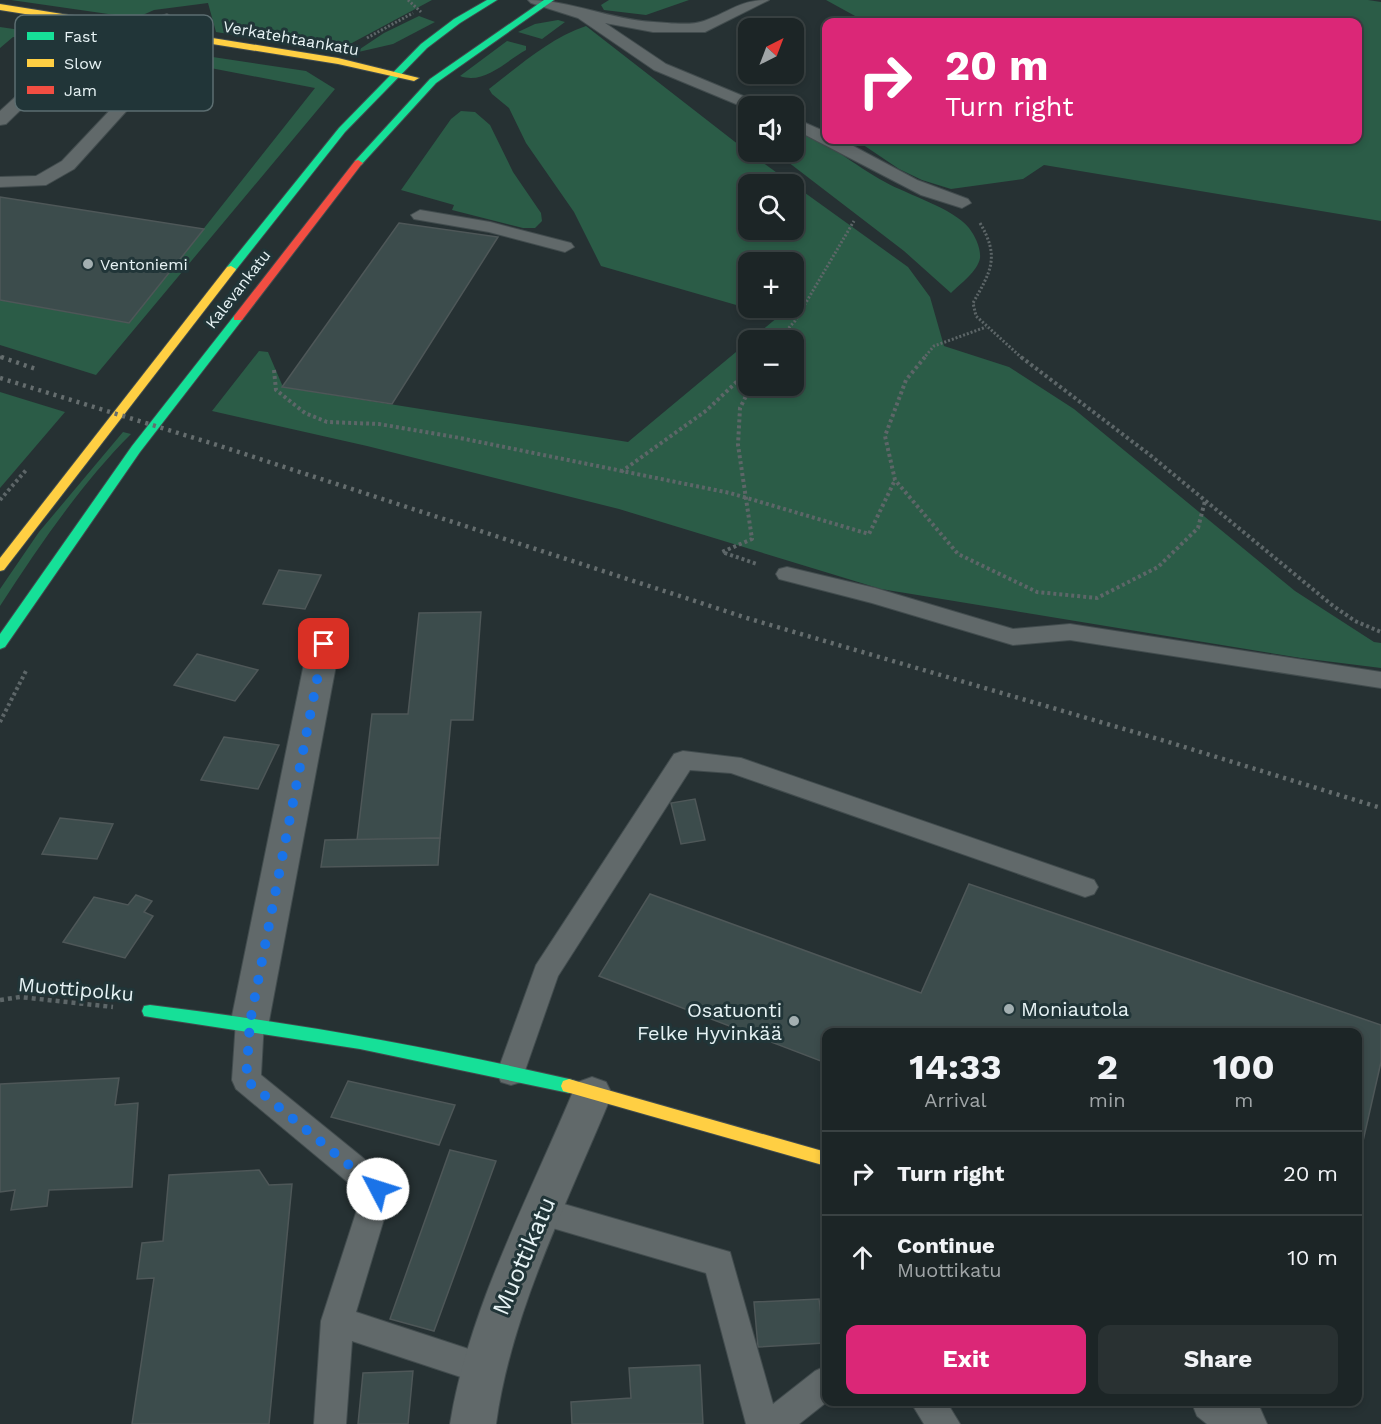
<!DOCTYPE html>
<html lang="en">
<head>
<meta charset="utf-8">
<style>
  :root { --surface:#1c2526; --page:#293132; --text:#f1f3f6; --muted:#a0a5a7; --line:#3a4243; --accent:#db2777 }
  body { margin:0; font-family:"Work Sans",sans-serif; background:var(--page); color:var(--text); height:100vh; display:flex; flex-direction:column; font-size:22px; white-space:nowrap }
  * { box-sizing:border-box; margin:0 }
  p { font-size:20px; color:var(--muted) }
  .icon { flex:none; width:33px; height:33px; fill:none; stroke:currentColor; stroke-width:2; stroke-linecap:round; stroke-linejoin:round }
  .map { position:relative; flex:1; overflow:hidden }
  .side { position:absolute; left:822px; top:1028px; width:540px; height:378px; display:flex; flex-direction:column; background:var(--surface); border-radius:12px; box-shadow:0 3px 9px #0003,0 0 0 2px var(--line) }
  .side>* { flex:none }
  .top-card { position:absolute; left:822px; top:18px; width:540px; height:126px; border-radius:12px; box-shadow:0 3px 9px #0003,0 0 0 2px var(--line); background:#db2777; color:#fff; overflow:hidden }
  .needle { width:39px; rotate:42deg }
  .fabs { position:absolute; left:738px; top:18px; display:grid; gap:12px }
  .fabs a { display:grid; place-items:center; width:66px; height:66px; border-radius:12px; background:var(--surface); box-shadow:0 3px 9px #0003,0 0 0 2px var(--line); font-size:30px }
  .pin { position:absolute; display:grid; place-items:center; width:51px; height:51px; color:#fff; margin:-26px; border-radius:12px; box-shadow:0 3px 9px #0006 }
  .me { position:absolute; width:66px; margin:-33px; rotate:310deg; stroke-linejoin:round; filter:drop-shadow(0 0 4px #0008) }
  .turn { display:flex; align-items:center; gap:21px; height:126px; padding:0 24px; font-size:27px }
  .turn .icon { width:78px; height:78px; stroke-width:2.5 }
  .turn b { display:block; font-size:42px; line-height:51px }
  .eta { display:flex; justify-content:space-evenly; align-items:center; height:102px; text-align:center }
  .eta b { font-size:36px; font-weight:700; line-height:42px }
  .action { display:flex; gap:12px; margin-top:auto; padding:12px 24px }
  .action a { flex:1; height:69px; border-radius:12px; background:var(--accent); color:#fff; font-size:24px; font-weight:700; line-height:69px; text-align:center }
  .action a+a { background:var(--page); color:var(--text) }
  ul { padding:0; list-style:none }
  li { display:flex; align-items:center; gap:18px; height:84px; padding:0 24px; border-top:2px solid var(--line) }
  li div { flex:1 }
  li b { display:block; font-size:22px }
  li em { font-style:normal }
  .map>svg:first-child { display:block }
</style>
</head>
<body>
<div class="map">
<svg width="1381" height="1424" viewBox="0 0 1381 1424">
  <rect width="100%" height="100%" fill="#263133"/>
  <g fill="#2b5c47" fill-rule="evenodd">
    <polygon points="11,0 432,0 337,51 216,32 208,3 154,10 136,18"/>
    <polygon points="609,0 689,0 646,15 604,10 601,5"/>
    <polygon points="826,0 1368,0 1381,2 1381,221 1044,165 1023,179 951,189 922,180 899,169 856,140 1358,140 1358,22 866,22"/>
    <polygon points="419,16 435,22 393,44 354,53 384,33"/>
    <polygon points="558,20 565,22 542,39 518,32 535,24"/>
    <path d="M 586,26 L 748,152 L 908,267 L 930,297 L 944,346 L 1009,367 L 1074,409 L 1295,591 L 1374,642 L 1381,643 L 1381,668 L 1301,658 L 881,589 L 619,509 L 367,446 L 212,411 L 259,351 L 268,352 L 283,387 L 628,442 L 748,342 L 748,386 L 794,386 L 794,340 L 750,340 L 778,317 L 601,266 L 574,212 L 526,143 L 509,108 L 492,94 L 489,89 C 519,66 550,38 586,26 ZM 748,184 L 794,184 L 794,230 L 748,230 ZM 748,262 L 794,262 L 794,308 L 748,308 Z"/>
    <polygon points="0,27 89,40 81,47 13,37 0,48"/>
    <path d="M 507,41 L 526,46 L 526,50 C 506,61 484,85 460,76 Z"/>
    <polygon points="166,50 306,71 335,89 96,375 0,345 0,300 129,323 315,88 174,61 142,92 135,81"/>
    <polygon points="461,111 475,112 490,125 513,172 541,213 542,221 535,228 523,228 452,210 454,205 401,190 451,119"/>
    <path d="M 794,129 C 828,141 853,165 885,182 C 908,195 953,208 969,228 C 975,236 981,248 980,258 C 978,271 960,284 951,293 L 904,251 L 788,162 L 785,152 L 794,152 Z"/>
    <polygon points="0,392 65,412 0,488"/>
    <path d="M 123,432 L 131,434 C 81,484 39,546 0,606 L 0,589 L 39,532 Z"/>
  </g>
  <g fill="#3c4c4c" stroke="#4e5758" stroke-width="1.5">
    <polygon points="0,197 204,229 129,323 0,300"/>
    <polygon points="399,223 498,237 392,404 282,387"/>
    <polygon points="279,570 321,575 305,609 263,604"/>
    <polygon points="481,612 473,720 451,720 440,838 357,840 372,714 408,714 419,613"/>
    <polygon points="197,654 258,670 235,701 174,685"/>
    <polygon points="224,737 279,745 258,789 201,780"/>
    <polygon points="695,799 705,840 681,844 671,803"/>
    <polygon points="60,818 113,824 97,859 42,854"/>
    <polygon points="440,838 438,865 321,867 325,840"/>
    <polygon points="969,884 1381,1025 1381,1062 1358,1163 1358,1032 826,1032 826,1063 599,976 650,894 921,993"/>
    <polygon points="136,895 152,901 144,912 153,916 125,958 63,942 94,897 128,905"/>
    <polygon points="119,1078 115,1105 138,1103 132,1187 49,1190 47,1206 11,1210 15,1190 0,1192 0,1084"/>
    <polygon points="348,1081 455,1105 439,1145 331,1117"/>
    <polygon points="450,1150 496,1161 434,1331 390,1319"/>
    <polygon points="259,1170 269,1185 292,1184 269,1424 132,1424 154,1278 137,1279 142,1243 163,1241 169,1175"/>
    <polygon points="819,1299 824,1343 758,1347 754,1302"/>
    <polygon points="700,1365 703,1424 572,1424 571,1402 631,1398 629,1368"/>
    <polygon points="413,1371 408,1424 358,1424 363,1373"/>
  </g>
  <g fill="none" stroke-linecap="round" stroke-linejoin="round">
    <g stroke="#424c4e" stroke-width="2">
      <g id="lane">
        <path d="M 528,0 C 571,0 611,20 654,22 C 668,23 691,26 704,21 C 730,12 739,0 769,0 L 705,32 L 653,32 L 605,23 L 666,64 L 760,103 L 762,106 L 748,106 L 748,109 L 654,70 L 578,18 L 531,3 Z"/>
        <polygon points="167,14 175,19 160,35 155,37 147,32 104,75 130,107 74,169 46,185 0,187 0,177 36,176 62,161 113,107 91,81 36,95 6,124 0,125 0,111 24,89 89,72 137,26 142,24 150,29 162,16"/>
        <polygon points="794,118 826,132 826,140 842,140 917,180 968,199 971,203 962,208 921,195 794,129"/>
        <polygon points="420,210 490,222 571,243 574,247 565,252 489,232 414,219 411,215"/>
        <polygon points="787,567 875,588 1013,629 1070,624 1381,672 1381,688 1070,640 1013,645 872,603 779,579 776,574 779,569"/>
        <polygon points="683,751 741,758 1094,880 1098,887 1094,894 1085,897 731,773 690,770 558,976 521,1082 511,1085 501,1082 497,1073 536,965 674,754"/>
        <polygon points="250,1009 260,1013 264,1021 261,1075 389,1179 393,1189 356,1312 493,1357 498,1368 493,1379 482,1384 352,1341 346,1424 314,1424 321,1321 362,1194 236,1089 232,1080 236,1021 240,1013"/>
        <polygon points="543,1198 730,1252 773,1404 815,1371 826,1366 828,1401 799,1424 746,1424 706,1273 532,1222 528,1212 532,1202"/>
        <polygon points="910,1401 946,1401 960,1424 924,1424"/>
      </g>
    </g>
    <g stroke="#424c4e" stroke-width="2">
      <g id="street">
        <polygon points="324,633 335,636 340,644 269,1021 264,1032 250,1037 236,1032 231,1021 308,644 313,636"/>
        <path d="M 592,1077 L 606,1082 L 612,1094 C 569,1199 511,1312 496,1424 L 450,1424 C 468,1311 528,1199 572,1094 L 578,1082 Z"/>
        <polygon points="1191,1401 1250,1401 1260,1408 1267,1424 1207,1424 1197,1416"/>
      </g>
    </g>
    <g stroke="#424c4e" stroke-width="2">
      <g id="fast">
        <polygon points="487,0 497,0 460,23 427,48 345,132 235,271 227,271 227,267 339,128 421,44 454,19"/>
        <polygon points="544,0 554,0 436,83 361,165 355,165 355,161 430,79"/>
        <polygon points="238,315 243,318 242,320 140,452 5,647 0,649 0,634 132,446 234,316"/>
        <path d="M 150,1005 C 291,1022 430,1047 569,1079 L 575,1081 L 577,1086 L 575,1091 L 569,1093 L 360,1049 L 150,1017 L 144,1016 L 142,1011 L 144,1006 Z"/>
      </g>
    </g>
    <g stroke="#424c4e" stroke-width="2">
      <g id="slow">
        <polygon points="0,4 338,58 419,78 414,81 338,64 0,10"/>
        <polygon points="231,266 236,269 235,271 4,570 0,571 0,558 227,267"/>
        <polygon points="569,1079 826,1152 826,1166 563,1091 561,1086 563,1081"/>
      </g>
    </g>
    <g stroke="#424c4e" stroke-width="2">
      <polygon id="jam" points="358,160 363,163 361,165 242,320 234,320 234,316 355,161"/>
    </g>
    <g stroke="#5d6668" stroke-width="3" stroke-dasharray="2 2" stroke-linecap="butt">
      <polyline points="408,0 421,12"/>
      <polyline points="367,38 413,13"/>
      <path d="M 980,223 C 1000,257 991,271 973,303 L 976,316 L 1023,359"/>
      <polyline points="778,340 795,321 854,221"/>
      <polyline points="923,359 934,346 986,327"/>
    </g>
    <g stroke="#5d6668" stroke-width="4" stroke-dasharray="3 3" stroke-linecap="butt">
      <polyline points="925,357 906,380 885,436 895,480 958,554 1037,592 1097,598 1158,567 1198,528 1205,501"/>
      <polyline points="1021,357 1150,455 1332,605 1355,621 1381,632"/>
      <polyline points="274,370 276,390 305,413 327,422 379,424 460,438 730,493 869,534 895,480"/>
      <polyline points="751,386 740,408 738,445 752,539 722,552 757,564"/>
      <polyline points="621,472 707,410 748,371"/>
      <polyline points="0,500 27,469"/>
      <polyline points="0,722 27,669"/>
    </g>
    <polyline stroke="#5d6668" stroke-width="4.5" stroke-dasharray="4 4" stroke-linecap="butt" points="0,1000 20,997 113,1007"/>
    <use href="#lane" fill="#61696a" fill-rule="evenodd"/>
    <use href="#street" fill="#61696a" fill-rule="evenodd"/>
    <use href="#fast" fill="#16e098" fill-rule="evenodd"/>
    <use href="#slow" fill="#ffcf43" fill-rule="evenodd"/>
    <use href="#jam" fill="#f24e42" fill-rule="evenodd"/>
    <polyline stroke="#656d6e" stroke-width="3" stroke-dasharray="2 4.5" stroke-linecap="butt" points="0,357 6,359"/>
    <g stroke="#656d6e" stroke-width="4.5" stroke-dasharray="3 5" stroke-linecap="butt">
      <polyline points="1,357 36,369"/>
      <polyline points="0,378 217,445 750,619 1165,741 1381,808"/>
    </g>
  </g>
  <g fill="none" stroke-linecap="round" stroke-linejoin="round">
    <polyline stroke="#1a73e8" stroke-width="10" stroke-dasharray="0 18" points="324,644 250,1022 246,1080 378,1189"/>
  </g>
  <g fill="#a3afb1" stroke="#213538" stroke-width="2">
    <circle cx="88" cy="264" r="6"/>
    <circle cx="1009" cy="1009" r="6"/>
    <circle cx="794" cy="1021" r="6"/>
  </g>
  <g text-anchor="middle" dominant-baseline="central" stroke-width="6" stroke-linejoin="round" paint-order="stroke">
    <g font-size="16" fill="#e7f3f5" stroke="#213538">
      <text transform="translate(291 38) rotate(10)">Verkatehtaankatu</text>
      <text transform="translate(238 289) rotate(-52)">Kalevankatu</text>
    </g>
    <g font-size="16" fill="#e7f3f5" stroke="#213538" text-anchor="start">
      <text x="100" y="264">Ventoniemi</text>
    </g>
    <g font-size="20" fill="#e7f3f5" stroke="#213538">
      <text transform="translate(76 989) rotate(5)">Muottipolku</text>
    </g>
    <g font-size="20" fill="#e7f3f5" stroke="#213538" text-anchor="start">
      <text x="1021" y="1009">Moniautola</text>
      <text x="782" y="1010" text-anchor="end">Osatuonti<tspan x="782" dy="23">Felke Hyvinkää</tspan></text>
    </g>
    <g font-size="24" fill="#e7f3f5" stroke="#213538">
      <text transform="translate(524 1256) rotate(-67)">Muottikatu</text>
    </g>
  </g>
  <rect x="15" y="15" width="198" height="96" rx="9" fill="#213538" stroke="#5c6e71" stroke-width="1.5"/>
  <rect x="27" y="32" width="27" height="8" fill="#16e098"/>
  <rect x="27" y="59" width="27" height="8" fill="#ffcf43"/>
  <rect x="27" y="86" width="27" height="8" fill="#f24e42"/>
  <g font-size="16" fill="#e7f3f5">
    <text x="64" y="42">Fast</text>
    <text x="64" y="69">Slow</text>
    <text x="64" y="96">Jam</text>
  </g>
</svg>
<div class="fabs">
<a><svg class="needle" viewBox="-14 -14 28 28"><path d="M0-13l5 13h-10z" fill="#e53935"/><path d="M0 13l5-13h-10z" fill="#a0a5a7"/></svg></a>
<a><svg class="icon" aria-label="sound" viewBox="0 0 24 24"><path d="M4 9h4l5-4v14l-5-4H4zM17 9q2 3 0 6"/></svg></a>
<a><svg class="icon" aria-label="search" viewBox="0 0 24 24"><circle cx="10" cy="10" r="6"/><path d="M15 15l6 6"/></svg></a>
<a>+</a>
<a>−</a>
</div>
<div class="pin" style="left:324px;top:644px;background:#d93025"><svg class="icon" aria-label="arrive" viewBox="0 0 24 24"><path d="M6 21V4h12l-3 4 3 4H6"/></svg></div>
<svg class="me" style="left:378px;top:1189px" viewBox="-20 -20 40 40"><circle r="19" fill="#fff"/><path d="M0-13L10 11 0 6-10 11z" fill="#1a73e8"/></svg>
<div class="top-card">
<div class="turn"><svg class="icon" aria-label="right" viewBox="0 0 24 24"><path d="M7 20v-9h11M14 6l5 5-5 5"/></svg><div><b>20 m</b>Turn right</div></div>
</div>
<section class="side">
<div class="eta">
<div><b>14:33</b><p>Arrival</p></div>
<div><b>2</b><p>min</p></div>
<div><b>100</b><p>m</p></div>
</div>
<ul>
<li><svg class="icon" aria-label="right" viewBox="0 0 24 24"><path d="M7 20v-9h11M14 6l5 5-5 5"/></svg><div><b>Turn right</b></div><em>20 m</em></li>
<li><svg class="icon" aria-label="ahead" viewBox="0 0 24 24"><path d="M12 20V5M6 11l6-6 6 6"/></svg><div><b>Continue</b><p>Muottikatu</p></div><em>10 m</em></li>
</ul>
<div class="action"><a>Exit</a><a>Share</a></div>
</section>
</div>
</body>
</html>
